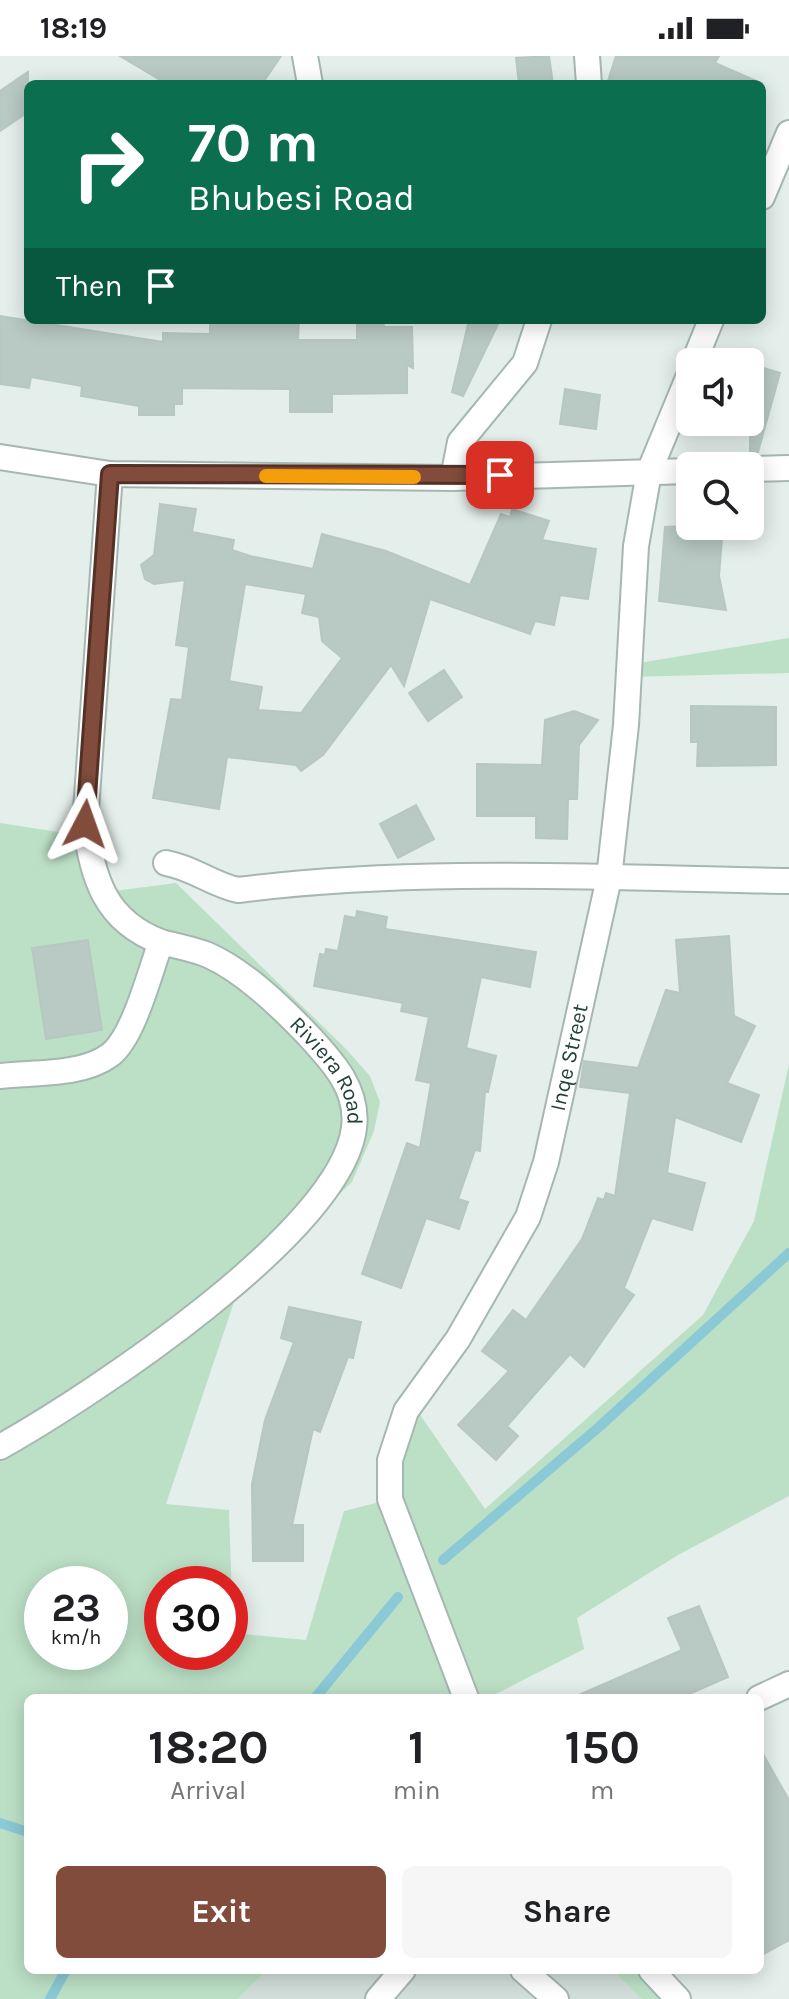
<!DOCTYPE html>
<html lang="en">
<head>
<meta charset="utf-8">
<style>
  :root { --surface:#fff; --page:#f6f6f6; --text:#202124; --muted:#757577; --accent:#814c3b }
  body { margin:0; font-family:Karla,sans-serif; background:var(--page); color:var(--text); height:100vh; display:flex; flex-direction:column; font-size:30px; white-space:nowrap }
  * { box-sizing:border-box; margin:0 }
  p { font-size:26px; color:var(--muted) }
  .icon { flex:none; width:44px; height:44px; fill:none; stroke:currentColor; stroke-width:2; stroke-linecap:round; stroke-linejoin:round }
  .map { position:relative; flex:1; overflow:hidden }
  .details { position:absolute; left:24px; top:1638px; width:740px; height:280px; display:flex; flex-direction:column; background:var(--surface); border-radius:12px; box-shadow:0 4px 20px #0003 }
  .details>* { flex:none }
  .hud { position:absolute; left:24px; top:24px; width:742px; height:244px; border-radius:12px; box-shadow:0 4px 20px #0003; background:#0b6e4f; color:#fff; overflow:hidden }
  .fabs { position:absolute; left:676px; top:292px; display:grid; gap:16px }
  .fabs a { display:grid; place-items:center; width:88px; height:88px; border-radius:12px; background:var(--surface); box-shadow:0 4px 20px #0003; font-size:40px }
  .speed { position:absolute; left:24px; top:1510px; display:flex; gap:16px; font-size:40px; font-weight:700; text-align:center }
  .speed>* { display:grid; place-content:center; width:104px; height:104px; border-radius:50%; background:var(--surface); box-shadow:0 4px 20px #0003; line-height:1 }
  .speed small { font-size:20px; font-weight:400 }
  .speed .limit { border:12px solid #d22; background:#fff; color:#111 }
  .pin { position:absolute; display:grid; place-items:center; width:68px; height:68px; color:#fff; margin:-34px; border-radius:16px; box-shadow:0 4px 12px #0006 }
  .me { position:absolute; width:88px; margin:-44px; rotate:4deg; stroke-linejoin:round; filter:drop-shadow(0 0 6px #0008) }
  .turn { display:flex; align-items:center; gap:28px; height:168px; padding:0 32px; font-size:36px }
  .turn .icon { width:104px; height:104px; stroke-width:2.5 }
  .turn b { display:block; font-size:56px; line-height:68px }
  .then { display:flex; align-items:center; height:76px; padding:0 32px; background:#0003; gap:16px; font-size:30px }
  .eta { display:flex; justify-content:space-evenly; align-items:center; height:136px; text-align:center }
  .eta b { font-size:48px; font-weight:700; line-height:56px }
  .action { display:flex; gap:16px; margin-top:auto; padding:16px 32px }
  .action a { flex:1; height:92px; border-radius:12px; background:var(--accent); color:#fff; font-size:32px; font-weight:700; line-height:92px; text-align:center }
  .action a+a { background:var(--page); color:var(--text) }
  .status { display:flex; justify-content:space-between; align-items:center; height:56px; padding:0 40px; background:var(--surface); direction:ltr }
  .status svg { height:22px; fill:currentColor }
  .map>svg:first-child { display:block }
</style>
</head>
<body>
<div class="status"><b>18:19</b><svg viewBox="0 0 49 12"><path d="M0 12V9h3v3zM5 12V6h3v6zM10 12V3h3v9zM15 12V0h3v12zM26 1h20v11H26zM47 4h2v5h-2z"/></svg></div>
<div class="map">
<svg width="789" height="1943" viewBox="0 0 789 1943">
  <rect width="100%" height="100%" fill="#e4eeea"/>
  <polygon fill="#d2ded9" points="267,1914 613,1914 641,1943 238,1943"/>
  <g fill="#bce0c6" fill-rule="evenodd">
    <polygon points="789,582 789,617 626,621 627,609"/>
    <path d="M 0,767 L 91,781 L 106,836 L 176,827 L 345,992 L 370,1020 L 380,1046 L 374,1075 L 352,1126 L 238,1234 L 166,1448 L 229,1454 L 233,1577 L 306,1584 L 344,1455 L 392,1443 L 412,1347 L 485,1453 L 703,1259 L 754,1165 L 789,1008 L 789,1440 L 678,1499 L 577,1562 L 584,1593 L 488,1642 L 28,1642 L 28,1914 L 267,1914 L 238,1943 L 0,1943 ZM 42,1528 L 110,1528 L 110,1596 L 42,1596 ZM 162,1528 L 230,1528 L 230,1596 L 162,1596 Z"/>
    <polygon points="613,1914 651,1914 678,1943 641,1943"/>
  </g>
  <g fill="none" stroke-linecap="round" stroke-linejoin="round">
    <g stroke="#8ac9d5" stroke-width="10">
      <polyline points="443,1504 599,1371 789,1197"/>
      <polyline points="315,1642 398,1541"/>
      <polyline points="0,1767 28,1776"/>
      <polyline points="50,1943 66,1914"/>
    </g>
  </g>
  <g fill="#b9c9c3" stroke="#b6c8c1" stroke-width="2" fill-rule="evenodd">
    <polygon points="120,0 281,0 262,28 167,28"/>
    <polygon points="549,0 553,28 519,28 516,2"/>
    <polygon points="616,0 719,0 715,7 763,28 607,28"/>
    <polygon points="28,16 28,56 0,75 0,35"/>
    <polygon points="0,260 163,286 163,277 210,278 210,264 299,264 298,284 357,284 357,264 383,264 384,271 412,271 413,312 407,309 407,337 332,338 332,356 290,356 290,333 182,332 182,348 174,348 174,359 139,359 139,350 81,340 82,330 31,321 29,332 0,328"/>
    <polygon points="469,264 500,264 463,340 452,336"/>
    <polygon points="750,308 780,317 758,396 750,395"/>
    <polygon points="565,333 600,339 596,373 560,368"/>
    <path d="M 160,448 L 196,453 L 192,476 L 234,484 L 232,494 L 250,500 L 313,513 L 322,478 L 386,495 L 470,529 L 501,458 L 510,461 L 512,453 L 549,465 L 542,484 L 596,493 L 588,543 L 560,539 L 554,569 L 535,565 L 530,578 L 430,543 L 404,630 L 391,609 L 323,699 L 301,715 L 296,709 L 227,701 L 219,753 L 153,742 L 171,643 L 182,644 L 189,591 L 176,589 L 185,524 L 154,528 L 145,523 L 141,509 L 154,499 ZM 245,528 L 306,538 L 302,557 L 319,561 L 322,585 L 342,602 L 301,657 L 258,654 L 262,631 L 229,625 Z"/>
    <polygon points="687,470 723,470 719,520 726,554 659,545 665,471"/>
    <polygon points="444,614 462,641 428,665 409,637"/>
    <polygon points="691,650 776,651 776,709 697,710 698,686 691,686"/>
    <polygon points="574,655 598,664 579,689 577,743 568,743 567,783 536,782 536,760 477,760 477,708 542,709 545,664"/>
    <polygon points="416,749 434,783 398,802 380,768"/>
    <polygon points="357,855 387,861 385,873 536,896 530,931 481,921 466,992 496,1000 488,1036 485,1036 480,1095 475,1094 458,1143 468,1146 459,1173 426,1162 401,1232 362,1218 407,1087 420,1092 431,1027 416,1024 429,961 401,955 403,947 314,930 320,898 325,899 326,893 338,895 345,860 356,862"/>
    <polygon points="729,880 734,960 755,970 727,1027 759,1039 741,1086 675,1061 667,1117 705,1127 692,1174 652,1162 624,1232 634,1239 584,1311 570,1298 507,1370 518,1380 496,1404 458,1369 509,1315 482,1295 513,1254 526,1264 582,1183 598,1142 604,1144 606,1137 615,1140 630,1037 580,1031 584,1005 638,1012 666,934 680,937 676,884"/>
    <polygon points="88,884 102,974 46,983 32,892"/>
    <polygon points="289,1251 361,1266 353,1302 348,1301 320,1376 313,1373 292,1469 303,1469 303,1505 253,1505 252,1428 265,1364 294,1286 281,1282"/>
    <polygon points="699,1550 728,1621 680,1642 572,1642 682,1594 668,1562"/>
    <polygon points="760,1693 789,1744 789,1884 760,1900"/>
  </g>
  <g fill="none" stroke-linecap="round" stroke-linejoin="round">
    <g stroke="#a6b7b1" stroke-width="28">
      <g id="minor">
        <polyline points="305,0 310,28"/>
        <polyline points="587,0 589,28"/>
        <polyline points="762,141 789,77"/>
        <polyline points="694,306 711,264"/>
        <polyline points="0,401 110,418 453,422 690,415"/>
        <polyline points="750,413 789,412"/>
        <path d="M 110,418 L 85,768 C 93,823 105,865 161,886"/>
        <polyline points="453,422 460,386 525,307 539,264"/>
        <path d="M 166,807 C 194,812 213,829 238,834 C 418,811 607,822 789,825"/>
        <path id="s1" d="M 0,1020 C 33,1016 82,1020 110,999 C 134,981 150,915 161,886 C 176,890 193,893 208,899 C 244,915 280,950 307,978 C 332,1005 359,1033 354,1072 C 341,1176 89,1341 0,1391"/>
        <path id="s2" d="M 466,1642 L 390,1443 L 390,1404 L 406,1355 L 458,1283 L 528,1161 L 546,1106 L 609,822 L 626,669 L 636,490 L 649,416 L 690,317"/>
        <polyline points="759,1642 789,1628"/>
        <polyline points="523,1914 556,1943"/>
        <polyline points="651,1914 678,1943"/>
        <polyline points="378,1943 403,1914"/>
      </g>
    </g>
    <use href="#minor" stroke="#fff" stroke-width="24"/>
  </g>
  <g fill="none" stroke-linecap="round" stroke-linejoin="round">
    <g stroke="#543126" stroke-width="20">
      <polyline id="route" points="85,768 110,418 500,419"/>
    </g>
    <use href="#route" stroke="#814c3b" stroke-width="14"/>
    <polyline stroke="#f59e0b" stroke-width="14" points="266,420 414,421"/>
  </g>
  <g text-anchor="middle" dominant-baseline="central" stroke-width="7" stroke-linejoin="round" paint-order="stroke">
    <g font-size="22" fill="#224139" stroke="#f5faf8">
      <text stroke="none"><textPath href="#s2" startOffset="698">Inqe Street</textPath></text>
      <text stroke="none"><textPath href="#s1" startOffset="458">Riviera Road</textPath></text>
    </g>
  </g>
</svg>
<div class="fabs">
<a><svg class="icon" aria-label="sound" viewBox="0 0 24 24"><path d="M4 9h4l5-4v14l-5-4H4zM17 9q2 3 0 6"/></svg></a>
<a><svg class="icon" aria-label="search" viewBox="0 0 24 24"><circle cx="10" cy="10" r="6"/><path d="M15 15l6 6"/></svg></a>
</div>
<div class="speed"><div>23<small>km/h</small></div><div class="limit">30</div></div>
<div class="pin" style="left:500px;top:419px;background:#d93025"><svg class="icon" aria-label="arrive" viewBox="0 0 24 24"><path d="M6 21V4h12l-3 4 3 4H6"/></svg></div>
<svg class="me" style="left:85px;top:768px" viewBox="-20 -20 40 40"><path d="M0-17L14 15 0 8-14 15z" fill="#814c3b" stroke="#fff" stroke-width="4"/></svg>
<div class="hud">
<div class="turn"><svg class="icon" aria-label="right" viewBox="0 0 24 24"><path d="M7 20v-9h11M14 6l5 5-5 5"/></svg><div><b>70 m</b>Bhubesi Road</div></div>
<div class="then">Then<svg class="icon" aria-label="arrive" viewBox="0 0 24 24"><path d="M6 21V4h12l-3 4 3 4H6"/></svg></div>
</div>
<section class="details">
<div class="eta">
<div><b>18:20</b><p>Arrival</p></div>
<div><b>1</b><p>min</p></div>
<div><b>150</b><p>m</p></div>
</div>
<div class="action"><a>Exit</a><a>Share</a></div>
</section>
</div>
</body>
</html>
